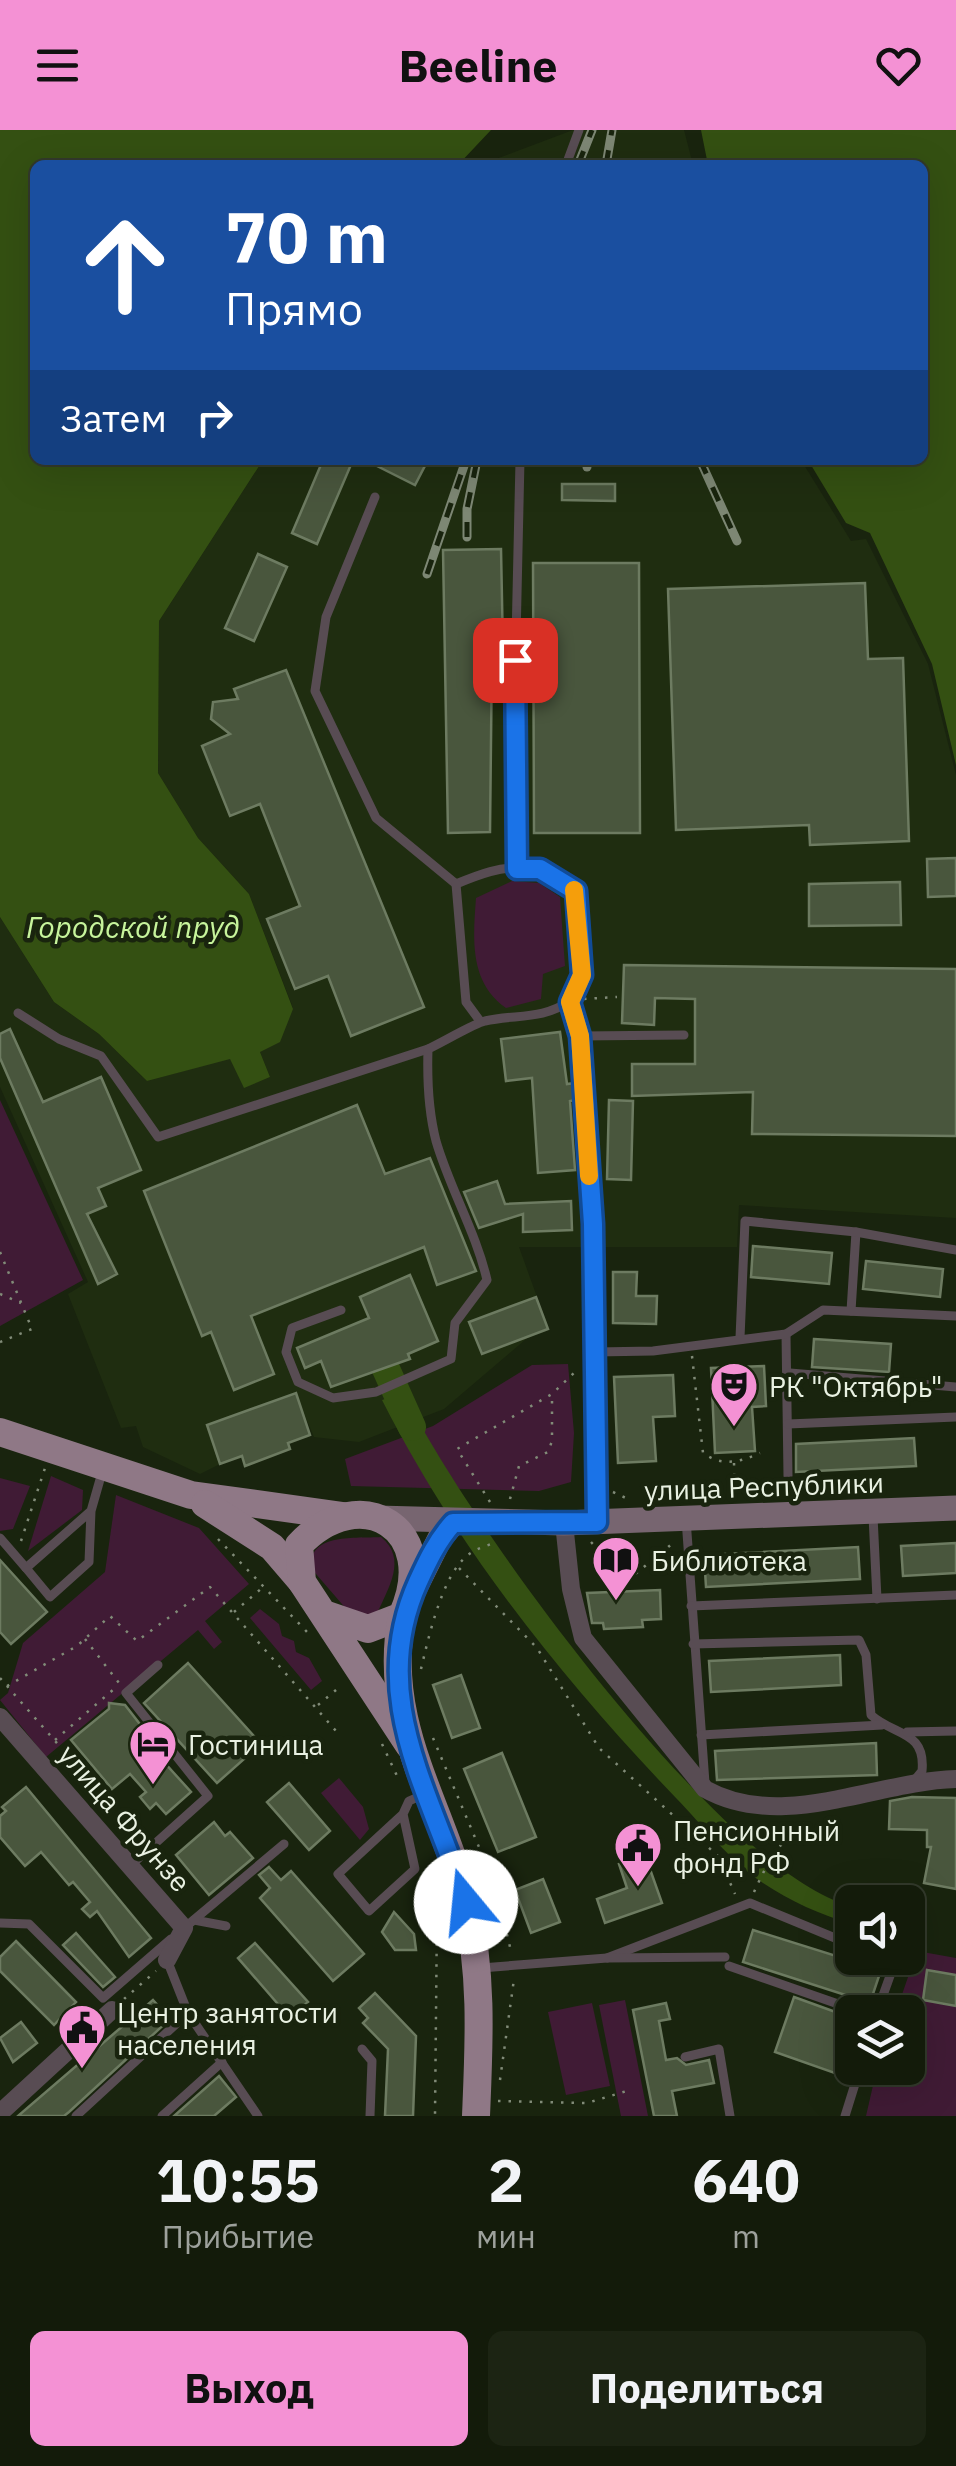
<!DOCTYPE html>
<html lang="ru">
<head>
<meta charset="utf-8">
<style>
  :root { --surface:#131b0a; --page:#1c2413; --text:#f1f3f6; --muted:#9da19c; --line:#32392b; --accent:#f491d4 }
  body { margin:0; font-family:"IBM Plex Sans",sans-serif; background:var(--page); color:var(--text); height:100vh; display:flex; flex-direction:column; font-size:38px; white-space:nowrap }
  * { box-sizing:border-box; margin:0 }
  p { font-size:32px; color:var(--muted) }
  .icon { flex:none; width:55px; height:55px; fill:none; stroke:currentColor; stroke-width:2; stroke-linecap:round; stroke-linejoin:round }
  .map { position:relative; height:1986px; overflow:hidden }
  .sheet { display:flex; flex-direction:column; background:var(--surface); flex:1 }
  .sheet>* { flex:none }
  .top-card { position:absolute; left:30px; top:30px; width:898px; height:305px; border-radius:15px; box-shadow:0 10px 40px #0002,0 0 0 2px var(--line); background:#1a4fa0; color:#fff; overflow:hidden }
  .tools { position:absolute; left:835px; top:1755px; display:grid; gap:20px }
  .tools a { display:grid; place-items:center; width:90px; height:90px; border-radius:15px; background:var(--surface); box-shadow:0 10px 40px #0002,0 0 0 2px var(--line); font-size:50px }
  .pin { position:absolute; display:grid; place-items:center; width:85px; height:85px; color:#fff; margin:-42px; border-radius:20px; box-shadow:0 5px 15px #0006 }
  .me { position:absolute; width:110px; margin:-55px; rotate:343deg; stroke-linejoin:round; filter:drop-shadow(0 0 8px #0008) }
  .turn { display:flex; align-items:center; gap:35px; height:210px; padding:0 30px; font-size:45px }
  .turn .icon { width:130px; height:130px; stroke-width:2.5 }
  .turn b { display:block; font-size:70px; line-height:85px }
  .then { display:flex; align-items:center; height:95px; padding:0 30px; background:#0003; gap:20px; font-size:38px }
  .eta { display:flex; justify-content:space-evenly; align-items:center; height:170px; text-align:center }
  .eta b { font-size:60px; font-weight:800; line-height:70px }
  .primary-button { display:flex; gap:20px; margin-top:auto; padding:20px 30px }
  .primary-button a { flex:1; height:115px; border-radius:15px; background:var(--accent); color:#111; font-size:40px; font-weight:800; line-height:115px; text-align:center }
  .primary-button a+a { background:var(--page); color:var(--text) }
  header { display:flex; justify-content:space-between; align-items:center; height:130px; padding:0 30px; background:var(--accent); color:#111; font-size:45px; font-weight:800 }
  .map>svg:first-child { display:block }
</style>
</head>
<body>
<header><svg class="icon" aria-label="menu" viewBox="0 0 24 24"><path d="M4 6h16M4 12h16M4 18h16"/></svg>Beeline<svg class="icon" aria-label="heart" viewBox="0 0 24 24"><path d="M12 20l-8-8c-3-5 5-10 8-4 3-6 11-1 8 4z"/></svg></header>
<div class="map">
<svg width="956" height="1986" viewBox="0 0 956 1986">
  <rect width="100%" height="100%" fill="#19240e"/>
  <g fill="#1f2d10">
    <polygon points="573,0 684,0 693,35 480,35"/>
    <polygon points="263,330 801,330 851,411 866,409 928,534 956,645 956,1088 739,1075 737,1117 519,1117 546,1192 444,1279 359,1312 314,1307 295,1263 207,1295 220,1334 200,1344 143,1317 136,1296 121,1298 68,1164 88,1152 0,957 0,787 54,872 99,904 147,951 230,928 244,957 270,947 260,922 293,878 249,764 198,708 158,643 159,491"/>
  </g>
  <g fill="#401b35">
    <path d="M 512,751 L 539,753 L 560,767 L 565,836 L 543,844 L 541,869 L 506,878 C 469,852 473,809 476,768 Z"/>
    <polygon points="0,970 83,1150 0,1196"/>
    <polygon points="568,1234 574,1303 571,1352 539,1361 351,1356 345,1329 433,1296 532,1235"/>
    <polygon points="51,1346 83,1360 82,1380 28,1421"/>
    <polygon points="0,1348 30,1356 13,1399 0,1401"/>
    <polygon points="116,1365 199,1398 249,1454 205,1491 222,1512 214,1519 198,1500 46,1627 0,1570 8,1563 23,1513 105,1442"/>
    <path d="M 381,1407 C 408,1429 388,1458 377,1484 L 354,1488 L 310,1437 C 311,1402 355,1409 381,1407 Z"/>
    <polygon points="260,1479 279,1494 282,1506 294,1511 296,1522 309,1528 322,1551 311,1560 250,1488"/>
    <polygon points="339,1648 363,1677 369,1699 360,1710 321,1663"/>
    <polygon points="917,1821 956,1828 956,1986 866,1986 877,1938 908,1938 908,1882 890,1882 896,1882"/>
    <polygon points="625,1870 648,1986 621,1986 599,1875"/>
    <polygon points="592,1873 610,1956 566,1965 548,1882"/>
  </g>
  <g fill="#345012">
    <polygon points="0,0 491,0 458,35 35,35 35,330 263,330 159,491 158,643 198,708 249,764 293,879 280,912 260,922 270,947 244,958 230,929 147,951 99,904 54,872 0,787"/>
    <polygon points="701,0 956,0 956,635 932,534 870,403 846,393 808,330 922,330 922,35 708,35"/>
    <path d="M 404,1263 C 461,1384 724,1747 852,1776 L 852,1794 C 821,1785 790,1771 763,1753 C 730,1731 703,1696 676,1668 C 562,1549 457,1418 382,1270 Z"/>
  </g>
  <g fill="none" stroke-linecap="round" stroke-linejoin="round">
    <polyline stroke="#345012" stroke-width="28" points="386,1239 412,1297"/>
  </g>
  <g fill="#49563d" stroke="#6d7b61" stroke-width="2.5">
    <polygon points="323,330 353,330 317,414 292,403"/>
    <polygon points="365,330 428,330 415,355"/>
    <polygon points="562,354 615,354 615,371 562,370"/>
    <polygon points="501,419 503,520 492,520 490,702 448,703 443,420"/>
    <polygon points="258,424 287,437 254,511 225,498"/>
    <polygon points="533,433 639,433 640,703 534,703"/>
    <polygon points="865,453 868,529 903,528 909,711 810,715 809,695 676,700 668,459"/>
    <polygon points="286,540 424,877 351,906 328,846 295,859 267,789 300,776 260,674 230,686 202,616 230,604 211,589 213,572 238,569 234,559"/>
    <polygon points="956,728 956,766 928,767 927,729"/>
    <polygon points="900,752 901,795 809,796 809,754"/>
    <polygon points="624,835 956,839 956,1006 752,1004 753,962 632,966 632,934 695,934 695,869 655,868 654,895 622,893"/>
    <polygon points="10,899 43,972 101,947 141,1040 98,1058 106,1076 87,1084 117,1144 98,1154 0,928 0,904"/>
    <polygon points="560,902 567,954 575,953 576,970 570,971 575,1040 538,1043 532,948 506,951 501,909"/>
    <polygon points="609,970 633,971 631,1050 607,1049"/>
    <polygon points="357,975 385,1044 430,1028 476,1141 437,1155 424,1117 251,1186 274,1244 234,1260 211,1202 202,1206 144,1061"/>
    <polygon points="497,1051 505,1074 571,1071 572,1100 523,1102 523,1084 479,1098 464,1062"/>
    <polygon points="753,1116 832,1123 829,1154 751,1147"/>
    <polygon points="866,1131 943,1139 940,1167 863,1159"/>
    <polygon points="613,1142 637,1142 636,1166 657,1166 656,1194 613,1193"/>
    <polygon points="410,1145 438,1211 408,1224 410,1229 331,1257 321,1231 305,1238 297,1218 369,1188 360,1167"/>
    <polygon points="536,1167 548,1199 482,1224 469,1192"/>
    <polygon points="814,1209 891,1214 889,1242 812,1237"/>
    <polygon points="764,1236 766,1276 752,1277 755,1321 715,1323 711,1238"/>
    <polygon points="673,1245 675,1286 653,1287 656,1331 618,1333 614,1247"/>
    <polygon points="296,1263 310,1305 288,1313 290,1319 245,1336 242,1326 220,1334 207,1295"/>
    <polygon points="914,1308 916,1336 796,1342 796,1314"/>
    <polygon points="956,1413 956,1443 903,1446 901,1416"/>
    <polygon points="858,1417 860,1449 706,1457 704,1425"/>
    <polygon points="0,1430 47,1482 11,1514 0,1502"/>
    <polygon points="660,1460 661,1489 642,1490 643,1497 604,1499 603,1493 592,1493 587,1463"/>
    <polygon points="840,1525 841,1555 711,1562 709,1531"/>
    <polygon points="188,1533 261,1614 217,1653 144,1573"/>
    <polygon points="461,1545 480,1598 452,1608 433,1555"/>
    <polygon points="109,1573 125,1575 150,1607 145,1611 191,1662 166,1684 156,1673 150,1679 140,1667 146,1662 130,1644 112,1659 71,1610 109,1579"/>
    <polygon points="876,1613 877,1645 717,1650 715,1621"/>
    <polygon points="502,1623 536,1707 498,1722 464,1639"/>
    <polygon points="289,1653 330,1701 309,1720 267,1672"/>
    <polygon points="26,1657 151,1808 129,1827 97,1781 90,1787 82,1779 90,1772 73,1752 69,1755 41,1722 25,1736 0,1707 0,1686 6,1681 2,1677"/>
    <polygon points="912,1667 956,1668 956,1759 924,1753 931,1717 927,1717 927,1700 889,1699 890,1671"/>
    <polygon points="214,1692 225,1706 230,1702 253,1728 209,1765 176,1725"/>
    <polygon points="645,1725 662,1773 605,1793 597,1769 627,1758 619,1734"/>
    <polygon points="269,1737 281,1750 291,1741 364,1824 333,1851 260,1768 270,1758 259,1745"/>
    <polygon points="543,1749 560,1792 531,1803 515,1760"/>
    <polygon points="394,1782 414,1804 416,1820 395,1820 382,1802"/>
    <polygon points="753,1800 881,1840 870,1873 743,1832"/>
    <polygon points="76,1803 115,1847 103,1857 63,1815"/>
    <polygon points="16,1811 76,1872 54,1895 0,1841 0,1827"/>
    <polygon points="255,1813 308,1872 290,1888 238,1828"/>
    <polygon points="927,1840 956,1845 956,1876 923,1870"/>
    <polygon points="375,1863 416,1906 413,1986 385,1986 388,1919 363,1893 368,1888 359,1878"/>
    <polygon points="794,1867 852,1888 852,1928 846,1947 775,1922"/>
    <polygon points="153,1870 170,1889 69,1982 64,1986 18,1986"/>
    <polygon points="666,1873 670,1889 659,1891 666,1930 677,1928 686,1935 709,1930 714,1953 672,1961 677,1986 654,1986 633,1880"/>
    <polygon points="21,1892 37,1913 13,1932 0,1908"/>
    <polygon points="219,1946 236,1967 214,1986 174,1986"/>
  </g>
  <g fill="none" stroke-linecap="round" stroke-linejoin="round">
    <g stroke="#818b78" stroke-width="2.5" stroke-dasharray="2.5 8" stroke-linecap="butt">
      <polyline points="584,869 617,867"/>
      <polyline points="0,1122 32,1199 0,1212"/>
      <polyline points="0,1164 21,1173"/>
      <path d="M 692,1226 L 703,1323 C 722,1337 740,1332 760,1323"/>
      <polyline points="734,1333 735,1365"/>
      <polyline points="613,1362 628,1369"/>
      <polyline points="510,1369 519,1336 548,1322 552,1311 552,1264"/>
      <polyline points="490,1372 457,1319 552,1264 577,1240"/>
      <polyline points="218,1409 309,1504"/>
      <polyline points="21,1411 45,1338"/>
      <polyline points="591,1412 628,1450 673,1413"/>
      <polyline points="459,1438 537,1518 599,1618 719,1727 735,1764"/>
      <polyline points="234,1482 262,1458"/>
      <polyline points="85,1509 119,1553"/>
      <path d="M 421,1539 C 428,1510 442,1445 467,1426 C 474,1419 487,1416 496,1412"/>
      <polyline points="0,1548 63,1620"/>
      <polyline points="7,1556 77,1516 110,1486 137,1511 210,1457 336,1601"/>
      <polyline points="318,1575 342,1555"/>
      <polyline points="433,1608 495,1755 511,1821"/>
      <polyline points="55,1610 114,1559"/>
      <polyline points="382,1614 398,1648"/>
      <polyline points="427,1741 437,1782 435,1986"/>
      <path d="M 754,1762 C 768,1731 780,1710 808,1690"/>
      <polyline points="124,1869 156,1841"/>
      <polyline points="500,1950 514,1849"/>
      <polyline points="498,1971 587,1973 630,1960"/>
    </g>
    <g stroke="#584c53" stroke-width="9">
      <polyline points="566,35 579,0"/>
      <path d="M 375,367 L 326,487 L 315,561 L 376,688 L 456,754 C 509,732 527,731 576,761 L 582,845 L 570,871"/>
      <polyline points="517,739 514,599 520,330"/>
      <polyline points="456,754 466,872 480,891"/>
      <polyline points="18,883 59,909 101,926 158,1007 428,919"/>
      <polyline points="580,906 593,1094"/>
      <path d="M 341,1180 L 292,1198 L 286,1222 L 298,1252 L 333,1268 L 376,1262 L 451,1229 L 455,1193 L 487,1150 C 476,1102 450,1059 436,1011 C 428,980 427,951 428,919 C 441,913 477,892 485,891 C 516,884 542,890 570,871 L 580,906 L 684,905"/>
      <polyline points="851,1181 856,1102"/>
      <polyline points="786,1204 788,1346"/>
      <polyline points="740,1208 745,1091 856,1102 956,1120"/>
      <polyline points="596,1222 653,1221 786,1204 823,1180 956,1186"/>
      <polyline points="790,1243 956,1257"/>
      <polyline points="788,1294 956,1287"/>
      <polyline points="91,1381 26,1438 50,1467 89,1432 91,1381 103,1339"/>
      <polyline points="873,1386 877,1469"/>
      <polyline points="686,1389 705,1653"/>
      <polyline points="0,1408 26,1438"/>
      <polyline points="691,1476 956,1465"/>
      <path d="M 693,1514 L 859,1510 L 866,1525 L 871,1585 C 894,1606 926,1600 922,1641 L 913,1652"/>
      <polyline points="907,1602 956,1601"/>
      <polyline points="701,1605 882,1595"/>
      <polyline points="403,1684 415,1739 369,1781 338,1744 403,1684 409,1671 425,1664"/>
      <polyline points="130,1736 208,1666 126,1563 158,1535"/>
      <polyline points="194,1790 226,1796"/>
      <polyline points="0,1793 29,1794 103,1868 171,1809"/>
      <polyline points="183,1799 284,1714"/>
      <polyline points="607,1828 750,1773 852,1815"/>
      <polyline points="167,1830 188,1883 258,1986"/>
      <polyline points="729,1836 861,1882"/>
      <polyline points="481,1838 607,1828 725,1827"/>
      <polyline points="877,1882 895,1832 884,1828"/>
      <polyline points="362,1919 372,1931 370,1986"/>
      <polyline points="685,1927 719,1919 730,1986"/>
      <polyline points="76,1986 188,1883"/>
      <polyline points="162,1986 222,1932"/>
      <polyline points="845,1986 860,1938"/>
    </g>
    <g stroke="#584c53" stroke-width="18">
      <polyline points="593,1094 597,1391"/>
      <path d="M 564,1393 L 571,1459 L 583,1508 L 705,1659 C 782,1702 875,1651 956,1649"/>
      <polyline points="0,1587 184,1798 167,1830"/>
      <polyline points="0,1983 112,1880"/>
    </g>
    <g stroke="#776570" stroke-width="25">
      <polyline points="377,1388 564,1393 956,1378"/>
      <polyline points="411,1466 440,1408 453,1393"/>
    </g>
    <g stroke="#8f7886" stroke-width="28">
      <polyline points="0,1302 191,1365 343,1386"/>
      <polyline points="205,1374 272,1417 302,1452"/>
      <path d="M 327,1485 L 368,1499 L 402,1486 C 442,1398 360,1350 299,1415 L 302,1452 L 409,1615"/>
      <path d="M 402,1486 C 381,1595 441,1672 466,1773 C 483,1844 479,1914 476,1986"/>
    </g>
    <g stroke="#7d8774" stroke-width="9">
      <g id="rail">
        <polyline points="578,35 592,0"/>
        <polyline points="606,35 612,0"/>
        <polyline points="587,330 587,337"/>
        <polyline points="700,330 737,411"/>
        <polyline points="467,407 467,379 477,330"/>
        <polyline points="427,444 466,330"/>
      </g>
    </g>
    <use href="#rail" stroke="#19240e" stroke-width="5" stroke-dasharray="15" stroke-linecap="butt"/>
  </g>
  <g fill="none" stroke-linecap="round" stroke-linejoin="round">
    <g stroke="#114b97" stroke-width="25">
      <path id="route" d="M 466,1772 C 431,1662 366,1567 418,1452 C 428,1430 437,1411 453,1393 L 597,1392 L 593,1094 L 580,906 L 570,872 L 582,845 L 576,761 L 540,739 L 517,739 L 515,530"/>
    </g>
    <use href="#route" stroke="#1a73e8" stroke-width="18"/>
    <polyline stroke="#f59e0b" stroke-width="18" points="574,760 582,845 570,872 580,906 589,1046"/>
  </g>
  <defs>
    <g id="theatre-pin" transform="scale(2.5)"><path d="M0 17L-7.5 6A9.5 9.5 0 1 1 7.5 6Z" fill="#f491d4" stroke="#19240e"/><path d="M-5-5.5Q0-4 5-5.5V0Q5 5 0 6Q-5 5-5 0ZM-3.3-2.5H-1v1.5H-3.3ZM1-2.5H3.3v1.5H1ZM-2.8 1Q0 5.5 2.8 1Z" fill="#111"/></g>
    <g id="library-pin" transform="scale(2.5)"><path d="M0 17L-7.5 6A9.5 9.5 0 1 1 7.5 6Z" fill="#f491d4" stroke="#19240e"/><path d="M-6-4Q-3-5.5-.7-3.5V5Q-3 3-6 4ZM6-4Q3-5.5 .7-3.5V5Q3 3 6 4Z" fill="#111"/></g>
    <g id="hotel-pin" transform="scale(2.5)"><path d="M0 17L-7.5 6A9.5 9.5 0 1 1 7.5 6Z" fill="#f491d4" stroke="#19240e"/><path d="M-6-4.5h1.5V1H6V5H4.5V3h-9V5H-6ZM-4 0a1.8 1.8 0 1 1 3.6 0ZM.5 0V-2.5h3Q6-2.5 6 0Z" fill="#111"/></g>
    <g id="civic-pin" transform="scale(2.5)"><path d="M0 17L-7.5 6A9.5 9.5 0 1 1 7.5 6Z" fill="#f491d4" stroke="#19240e"/><path d="M-.6-6.5H3V-4.5H.6V-3L4-1V1h2V6H-6V1h2V-1L-.6-3ZM-1.2 2.5V6h2.4V2.5Z" fill="#111"/></g>
  </defs>
  <g fill-rule="evenodd">
    <use href="#theatre-pin" x="734" y="1256"/>
    <use href="#library-pin" x="616" y="1430"/>
    <use href="#hotel-pin" x="153" y="1614"/>
    <use href="#civic-pin" x="638" y="1716"/>
    <use href="#civic-pin" x="82" y="1898"/>
  </g>
  <g text-anchor="middle" dominant-baseline="central" stroke-width="9" stroke-linejoin="round" paint-order="stroke">
    <g font-size="28" fill="#e9f1e2" stroke="#19240e" text-anchor="start">
      <text x="769" y="1256">РК "Октябрь"</text>
      <text x="651" y="1430">Библиотека</text>
      <text x="188" y="1614">Гостиница</text>
      <text x="673" y="1700">Пенсионный<tspan x="673" dy="32">фонд РФ</tspan></text>
      <text x="117" y="1882">Центр занятости<tspan x="117" dy="32">населения</tspan></text>
    </g>
    <g font-size="28" fill="#e9f1e2" stroke="#19240e">
      <text transform="translate(764 1356) rotate(-2)">улица Республики</text>
      <text transform="translate(125 1688) rotate(49)">улица Фрунзе</text>
    </g>
    <g font-size="30" font-style="italic" fill="#c7f49c" stroke="#19240e">
      <text x="133" y="796">Городской пруд</text>
    </g>
  </g>
</svg>
<div class="tools">
<a><svg class="icon" aria-label="sound" viewBox="0 0 24 24"><path d="M4 9h4l5-4v14l-5-4H4zM17 9q2 3 0 6"/></svg></a>
<a><svg class="icon" aria-label="layers" viewBox="0 0 24 24"><path d="M12 4l9 5-9 5-9-5zM3 14l9 5 9-5"/></svg></a>
</div>
<div class="pin" style="left:515px;top:530px;background:#d93025"><svg class="icon" aria-label="arrive" viewBox="0 0 24 24"><path d="M6 21V4h12l-3 4 3 4H6"/></svg></div>
<svg class="me" style="left:466px;top:1772px" viewBox="-20 -20 40 40"><circle r="19" fill="#fff"/><path d="M0-13L10 11 0 6-10 11z" fill="#1a73e8"/></svg>
<div class="top-card">
<div class="turn"><svg class="icon" aria-label="ahead" viewBox="0 0 24 24"><path d="M12 20V5M6 11l6-6 6 6"/></svg><div><b>70 m</b>Прямо</div></div>
<div class="then">Затем<svg class="icon" aria-label="right" viewBox="0 0 24 24"><path d="M7 20v-9h11M14 6l5 5-5 5"/></svg></div>
</div>
</div>
<section class="sheet">
<div class="eta">
<div><b>10:55</b><p>Прибытие</p></div>
<div><b>2</b><p>мин</p></div>
<div><b>640</b><p>m</p></div>
</div>
<div class="primary-button"><a>Выход</a><a>Поделиться</a></div>
</section>
</body>
</html>
